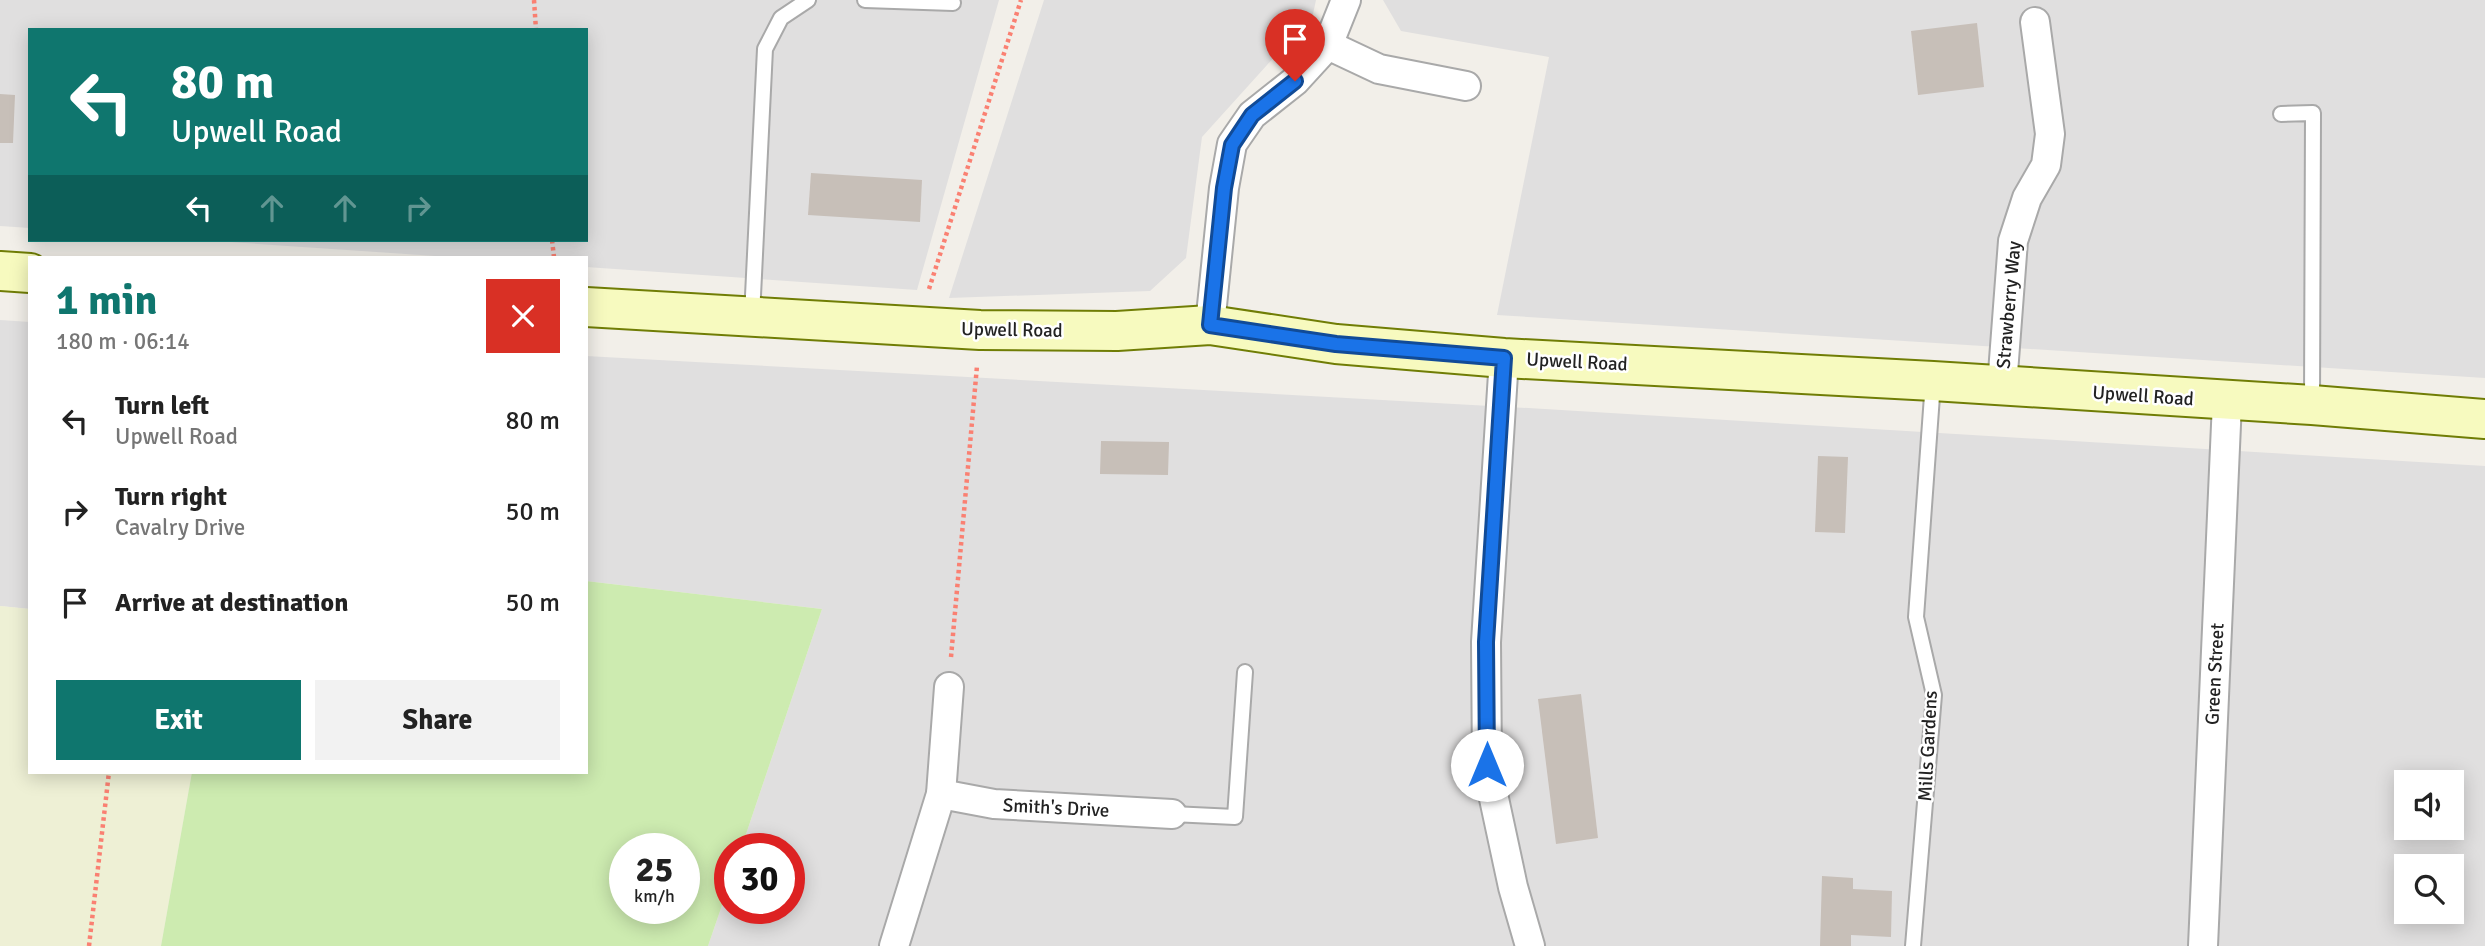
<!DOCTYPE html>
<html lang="en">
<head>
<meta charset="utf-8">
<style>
  :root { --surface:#fff; --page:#f2f2f2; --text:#222; --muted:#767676; --accent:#0f766e }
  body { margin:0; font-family:Signika,sans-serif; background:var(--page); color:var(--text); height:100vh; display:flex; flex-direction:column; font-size:26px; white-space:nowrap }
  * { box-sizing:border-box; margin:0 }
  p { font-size:23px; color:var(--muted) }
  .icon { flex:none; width:38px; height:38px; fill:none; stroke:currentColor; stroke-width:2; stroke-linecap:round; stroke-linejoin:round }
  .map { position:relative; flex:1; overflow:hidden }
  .sheet { position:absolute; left:28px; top:256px; width:560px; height:518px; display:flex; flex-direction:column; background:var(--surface); border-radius:0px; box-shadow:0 4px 18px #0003 }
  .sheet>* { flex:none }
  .top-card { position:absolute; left:28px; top:28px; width:560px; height:214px; border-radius:0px; box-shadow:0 4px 18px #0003; background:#0f766e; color:#fff; overflow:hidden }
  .tools { position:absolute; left:2394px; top:770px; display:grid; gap:14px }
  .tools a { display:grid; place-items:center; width:70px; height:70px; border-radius:0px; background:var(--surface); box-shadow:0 4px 18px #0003; font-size:35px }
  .speed { position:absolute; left:609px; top:833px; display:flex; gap:14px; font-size:35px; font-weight:700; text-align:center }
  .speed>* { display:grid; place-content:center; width:91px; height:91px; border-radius:50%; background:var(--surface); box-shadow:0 4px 18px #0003; line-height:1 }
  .speed small { font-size:18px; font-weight:400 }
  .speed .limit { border:10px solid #d22; background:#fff; color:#111 }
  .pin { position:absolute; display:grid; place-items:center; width:60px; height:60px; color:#fff; margin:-72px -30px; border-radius:50% 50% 50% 0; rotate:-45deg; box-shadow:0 0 7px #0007 }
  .pin .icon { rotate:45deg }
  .me { position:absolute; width:77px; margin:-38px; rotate:0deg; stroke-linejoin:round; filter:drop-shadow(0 0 5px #0008) }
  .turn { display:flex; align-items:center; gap:24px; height:147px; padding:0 28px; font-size:32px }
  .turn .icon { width:91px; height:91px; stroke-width:2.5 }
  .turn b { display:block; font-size:49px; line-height:60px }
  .lanes { display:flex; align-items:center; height:66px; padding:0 28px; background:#0003; justify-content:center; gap:35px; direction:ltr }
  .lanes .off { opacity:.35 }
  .round { display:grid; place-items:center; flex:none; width:74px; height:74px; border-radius:0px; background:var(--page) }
  .head { display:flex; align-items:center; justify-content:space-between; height:119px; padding:0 28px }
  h1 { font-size:42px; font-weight:700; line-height:52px; color:var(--accent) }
  .cta { display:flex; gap:14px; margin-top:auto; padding:14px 28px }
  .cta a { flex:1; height:80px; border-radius:0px; background:var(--accent); color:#fff; font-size:28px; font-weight:700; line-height:80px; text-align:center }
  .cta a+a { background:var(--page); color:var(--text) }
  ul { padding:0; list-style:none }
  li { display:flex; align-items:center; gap:21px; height:91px; padding:0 28px }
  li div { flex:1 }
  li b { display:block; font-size:26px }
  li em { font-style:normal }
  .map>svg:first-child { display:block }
</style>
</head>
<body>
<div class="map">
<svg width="2485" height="946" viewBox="0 0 2485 946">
  <rect width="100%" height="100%" fill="#f2efe9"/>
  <g fill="#e0dfdf" fill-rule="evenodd">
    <polygon points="0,0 999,0 917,290 586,267 586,257 450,257 200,240 586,240 586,30 30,30 30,228 0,226"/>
    <polygon points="1044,0 1316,0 1313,14 1202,137 1186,258 1150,291 949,298"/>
    <polygon points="1383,0 2485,0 2485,378 1497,315 1549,57 1401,31"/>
    <polygon points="0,320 30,322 30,609 0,606"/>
    <path d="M 586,356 L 1528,408 L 2485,466 L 2485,946 L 708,946 L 730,882 L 730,908 L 789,908 L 789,849 L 741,849 L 822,609 L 586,581 ZM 2406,782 L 2452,782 L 2452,828 L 2406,828 ZM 2406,866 L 2452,866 L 2452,912 L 2406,912 Z"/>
  </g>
  <polygon fill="#eef0d5" points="0,606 30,609 30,772 192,772 161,946 0,946"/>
  <path fill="#cdebb0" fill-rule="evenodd" d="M 586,581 L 822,609 L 741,849 L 730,849 L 730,882 L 708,946 L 161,946 L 192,772 L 586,772 ZM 625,849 L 684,849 L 684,908 L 625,908 Z"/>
  <g fill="#c7bfb8">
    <polygon points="1977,23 1984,87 1918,95 1911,31"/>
    <polygon points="0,94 15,95 13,143 0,143"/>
    <polygon points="811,173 922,180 920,222 808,215"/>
    <polygon points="1101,441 1169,442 1168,475 1100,474"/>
    <polygon points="1818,456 1848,457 1845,533 1815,532"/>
    <polygon points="1581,694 1598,838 1556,844 1538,699"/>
    <polygon points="1822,876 1853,878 1853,889 1892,891 1891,937 1851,935 1851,946 1820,946"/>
  </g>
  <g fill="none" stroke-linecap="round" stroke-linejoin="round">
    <g stroke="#a9a9a9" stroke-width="18">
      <g id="lane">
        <polyline points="865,0 953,3"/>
        <polyline points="2281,114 2313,113 2312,404"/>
        <polyline points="752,316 765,49 781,18 808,0"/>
        <polyline points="1172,814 1235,817 1245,672"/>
        <polyline points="1913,946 1934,695 1916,617 1933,382"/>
      </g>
    </g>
    <g stroke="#a9a9a9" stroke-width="32">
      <g id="street">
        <polyline points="1328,45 1379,69 1466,86"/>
        <polyline points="1210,325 1224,188 1232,144 1252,115 1295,81 1328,45 1346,0"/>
        <polyline points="1504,358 1486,642 1487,766 1513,887 1530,946"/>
        <polyline points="2002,386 2013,241 2027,198 2046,165 2050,134 2035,22"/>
        <polyline points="941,794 994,804 1172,814"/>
        <polyline points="894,946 941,794 949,687"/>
        <polyline points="2203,946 2227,402"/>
      </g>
    </g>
    <g stroke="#707d05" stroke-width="42">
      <g id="secondary">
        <polyline points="0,271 30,273"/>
        <polyline points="586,307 980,330 1117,331 1210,325 1336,344 1504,358 1933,381 2312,405 2485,419"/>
      </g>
    </g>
    <g stroke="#fa8072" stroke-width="4.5" stroke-dasharray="3.5 3.5" stroke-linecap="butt">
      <polyline points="534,0 536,30"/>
      <polyline points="552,240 554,257"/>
      <polyline points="929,289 1021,0"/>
      <polyline points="951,657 977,366"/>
      <polyline points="89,946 109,772"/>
    </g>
    <use href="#lane" stroke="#fff" stroke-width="14"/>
    <use href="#street" stroke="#fff" stroke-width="28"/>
    <use href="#secondary" stroke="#f7fabf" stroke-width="38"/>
  </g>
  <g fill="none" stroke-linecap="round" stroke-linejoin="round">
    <g stroke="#114b97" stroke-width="18">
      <polyline id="route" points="1295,81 1252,115 1232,145 1224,188 1210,325 1336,344 1504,358 1486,642 1487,765"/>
    </g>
    <use href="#route" stroke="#1a73e8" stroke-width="12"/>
  </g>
  <g text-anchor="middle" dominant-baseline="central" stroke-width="5" stroke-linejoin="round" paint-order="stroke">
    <g font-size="19" fill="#222" stroke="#fff">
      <text transform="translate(2009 305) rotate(-85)">Strawberry Way</text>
      <text transform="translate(1012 330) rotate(1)">Upwell Road</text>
      <text transform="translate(1577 362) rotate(3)">Upwell Road</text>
      <text transform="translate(2143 396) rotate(4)">Upwell Road</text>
      <text transform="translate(2215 674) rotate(-87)">Green Street</text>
      <text transform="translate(1928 746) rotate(-87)">Mills Gardens</text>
      <text transform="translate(1056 808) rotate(3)">Smith's Drive</text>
    </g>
  </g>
</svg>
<div class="tools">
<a><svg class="icon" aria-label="sound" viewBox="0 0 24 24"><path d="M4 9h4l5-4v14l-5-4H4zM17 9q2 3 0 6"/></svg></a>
<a><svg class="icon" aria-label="search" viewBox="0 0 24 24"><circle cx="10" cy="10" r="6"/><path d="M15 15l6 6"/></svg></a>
</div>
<div class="speed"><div>25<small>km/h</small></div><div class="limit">30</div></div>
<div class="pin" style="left:1295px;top:81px;background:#d93025"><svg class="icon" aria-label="arrive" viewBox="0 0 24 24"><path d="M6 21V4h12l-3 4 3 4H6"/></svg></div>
<svg class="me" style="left:1487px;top:765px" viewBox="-20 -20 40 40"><circle r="19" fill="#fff"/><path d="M0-13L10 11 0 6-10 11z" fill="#1a73e8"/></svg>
<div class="top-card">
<div class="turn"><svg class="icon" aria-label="left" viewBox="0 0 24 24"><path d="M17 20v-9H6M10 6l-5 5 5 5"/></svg><div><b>80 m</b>Upwell Road</div></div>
<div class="lanes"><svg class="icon" aria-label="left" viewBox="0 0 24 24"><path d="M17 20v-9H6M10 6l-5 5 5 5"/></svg><svg class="icon off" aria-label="ahead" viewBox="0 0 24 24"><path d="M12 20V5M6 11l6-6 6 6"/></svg><svg class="icon off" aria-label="ahead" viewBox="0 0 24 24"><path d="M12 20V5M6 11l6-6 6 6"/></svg><svg class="icon off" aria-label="right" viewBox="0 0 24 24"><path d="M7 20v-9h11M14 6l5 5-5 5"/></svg></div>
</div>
<section class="sheet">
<div class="head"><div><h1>1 min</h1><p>180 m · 06:14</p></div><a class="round" style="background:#d93025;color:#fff"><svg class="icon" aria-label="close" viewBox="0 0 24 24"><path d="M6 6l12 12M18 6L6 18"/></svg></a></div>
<ul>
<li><svg class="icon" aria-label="left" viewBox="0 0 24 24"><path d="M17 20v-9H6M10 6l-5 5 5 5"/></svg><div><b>Turn left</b><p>Upwell Road</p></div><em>80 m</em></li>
<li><svg class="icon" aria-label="right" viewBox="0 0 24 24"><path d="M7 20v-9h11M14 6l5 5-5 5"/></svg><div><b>Turn right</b><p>Cavalry Drive</p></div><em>50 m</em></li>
<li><svg class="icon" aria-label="arrive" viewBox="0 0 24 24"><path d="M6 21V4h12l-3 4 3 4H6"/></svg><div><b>Arrive at destination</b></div><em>50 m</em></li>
</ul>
<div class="cta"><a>Exit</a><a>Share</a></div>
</section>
</div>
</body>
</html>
